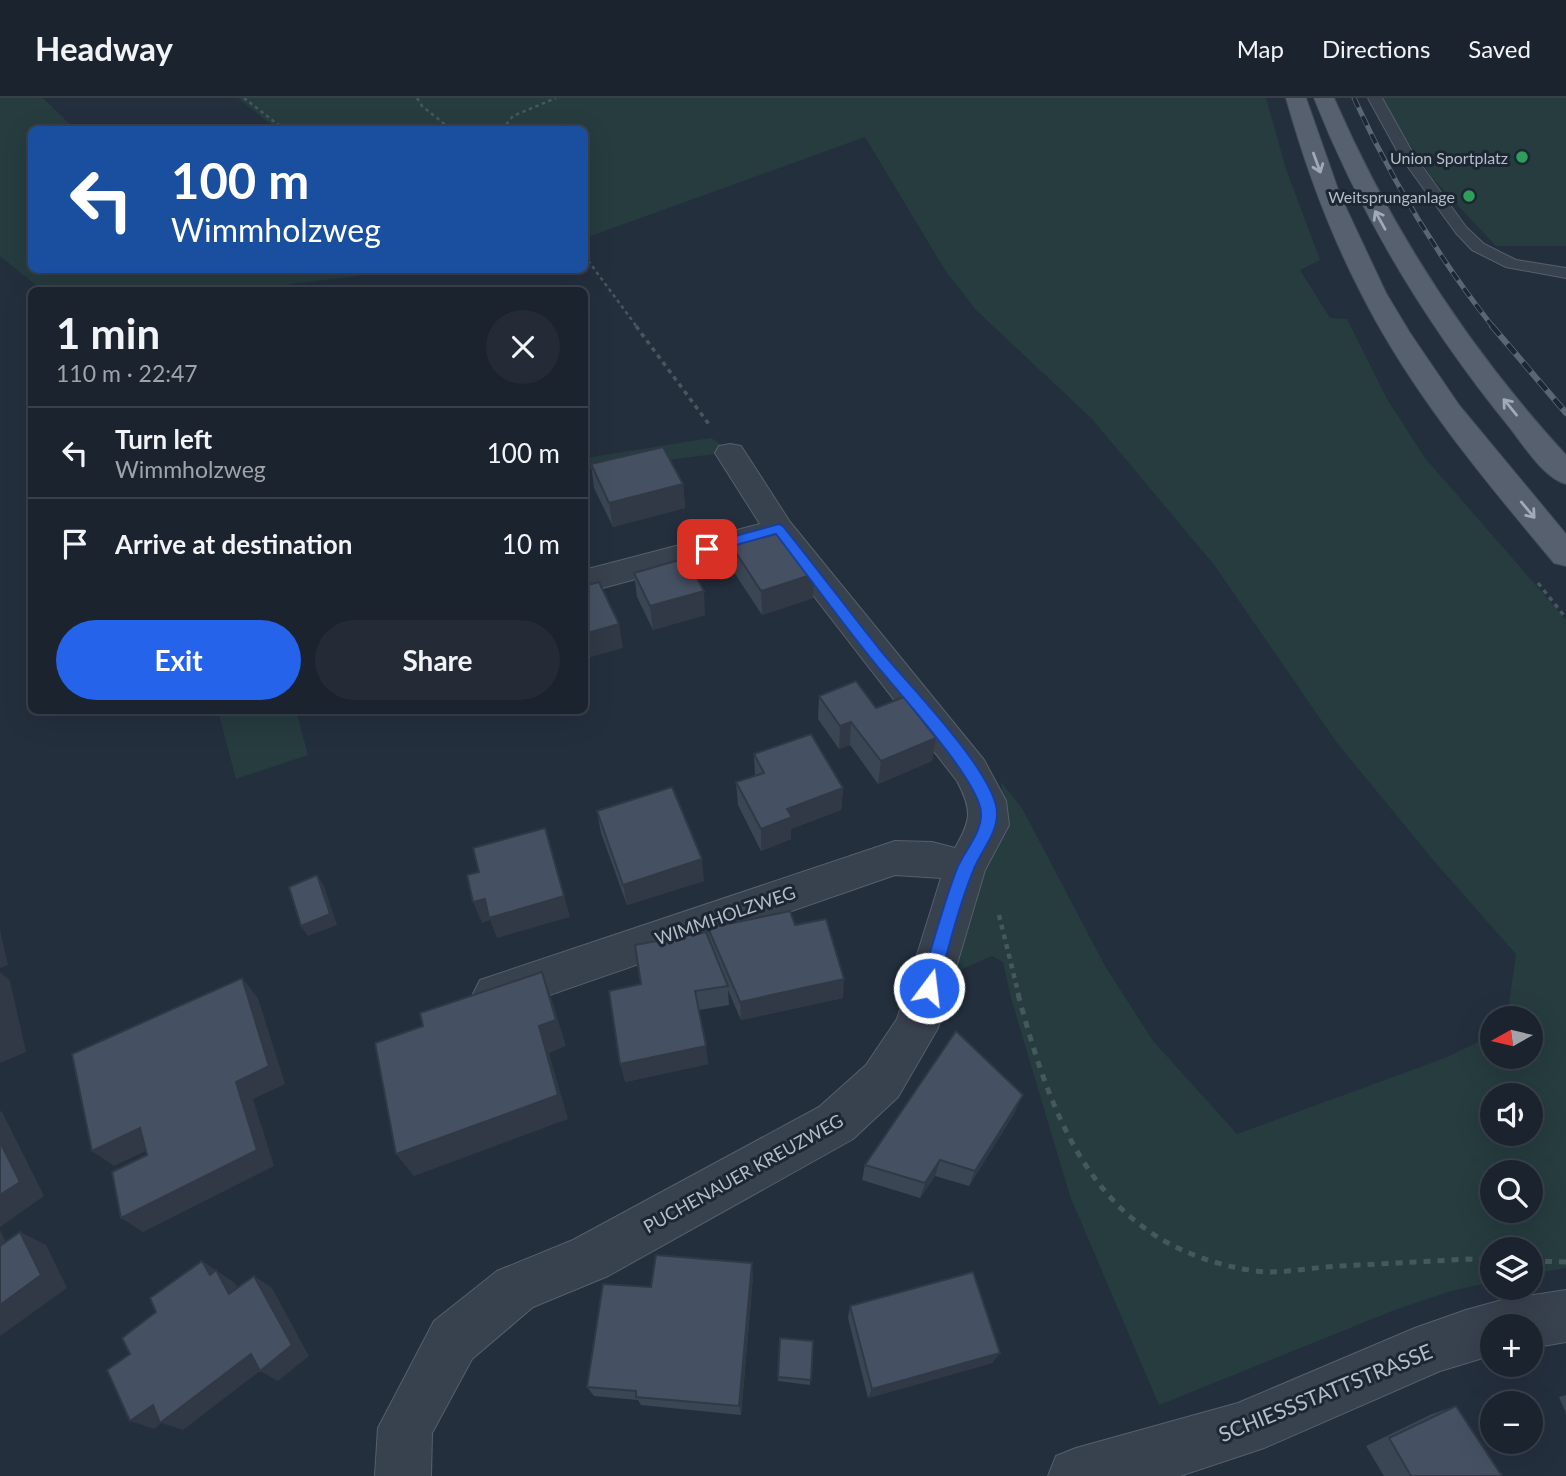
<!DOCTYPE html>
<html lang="en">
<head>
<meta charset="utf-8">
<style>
  :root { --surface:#1b232e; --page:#242b36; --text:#f1f3f6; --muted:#a0a4aa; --line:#39404a; --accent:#2563eb }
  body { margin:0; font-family:Lato,sans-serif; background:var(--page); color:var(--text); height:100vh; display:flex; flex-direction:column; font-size:26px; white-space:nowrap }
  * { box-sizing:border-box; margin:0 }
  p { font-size:23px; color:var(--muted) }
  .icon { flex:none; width:38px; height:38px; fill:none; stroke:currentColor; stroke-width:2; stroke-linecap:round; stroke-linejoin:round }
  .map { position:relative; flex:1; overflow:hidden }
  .details { position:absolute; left:28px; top:189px; width:560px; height:427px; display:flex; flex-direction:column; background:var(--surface); border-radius:10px; box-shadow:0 7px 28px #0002,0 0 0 2px var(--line) }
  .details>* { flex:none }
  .banner { position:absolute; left:28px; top:28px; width:560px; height:147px; border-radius:10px; box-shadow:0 7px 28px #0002,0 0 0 2px var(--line); background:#1a4fa0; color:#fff; overflow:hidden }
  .needle { width:46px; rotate:262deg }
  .controls { position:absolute; left:1480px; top:908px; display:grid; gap:14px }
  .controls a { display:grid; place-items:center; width:63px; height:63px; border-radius:50%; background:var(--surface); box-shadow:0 7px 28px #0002,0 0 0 2px var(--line); font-size:35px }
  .pin { position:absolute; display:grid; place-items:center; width:60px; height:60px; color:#fff; margin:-30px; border-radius:14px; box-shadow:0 4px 10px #0006 }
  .me { position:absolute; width:77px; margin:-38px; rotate:15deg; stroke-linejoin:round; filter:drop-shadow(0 0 5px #0008) }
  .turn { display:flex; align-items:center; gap:24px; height:147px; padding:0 28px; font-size:32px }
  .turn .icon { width:91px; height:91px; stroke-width:2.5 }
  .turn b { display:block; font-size:49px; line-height:60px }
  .round { display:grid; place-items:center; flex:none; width:74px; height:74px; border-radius:37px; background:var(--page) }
  .overview { display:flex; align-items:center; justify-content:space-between; height:119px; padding:0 28px }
  h1 { font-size:42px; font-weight:700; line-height:52px }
  .action { display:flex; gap:14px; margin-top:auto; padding:14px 28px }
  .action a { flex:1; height:80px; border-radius:42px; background:var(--accent); color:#fff; font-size:28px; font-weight:700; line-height:80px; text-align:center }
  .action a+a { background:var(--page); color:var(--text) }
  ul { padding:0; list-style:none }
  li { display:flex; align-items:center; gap:21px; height:91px; padding:0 28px; border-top:2px solid var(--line) }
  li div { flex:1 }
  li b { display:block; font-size:26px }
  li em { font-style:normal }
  header { display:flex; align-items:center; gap:42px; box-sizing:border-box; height:98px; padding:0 35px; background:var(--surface); border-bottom:2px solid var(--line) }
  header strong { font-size:33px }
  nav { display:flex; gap:38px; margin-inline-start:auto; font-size:24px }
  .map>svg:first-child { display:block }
</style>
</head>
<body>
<header>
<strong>Headway</strong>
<nav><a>Map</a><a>Directions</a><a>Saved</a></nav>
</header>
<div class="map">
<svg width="1566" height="1378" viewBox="0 0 1566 1378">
  <rect width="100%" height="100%" fill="#242f3e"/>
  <g fill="#263c3f" fill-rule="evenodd">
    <polygon points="0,0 43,0 75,31 32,32 32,172 407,172 242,192 42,192 0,158"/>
    <path d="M 238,0 L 1266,0 L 1286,71 L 1320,162 L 1300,172 L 1330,220 L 1347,221 L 1387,301 L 1425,360 L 1566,522 L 1566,1170 L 1531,1176 L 1531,1152 L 1493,1152 L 1493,1184 L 1451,1193 L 1392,1213 L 1159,1307 L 1070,1098 L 1011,900 L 1003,864 L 992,858 L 949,877 L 976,782 L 1007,733 L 1001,684 L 1022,710 L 1105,868 L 1153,943 L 1237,1036 L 1445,960 L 1493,937 L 1493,959 L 1531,959 L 1531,920 L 1507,920 L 1516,856 L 1440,770 L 1337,645 L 1215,468 L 1092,321 L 976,212 L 945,172 L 865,39 L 585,140 L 584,32 L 265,31 L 273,28 ZM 1493,998 L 1531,998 L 1531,1036 L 1493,1036 ZM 1493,1074 L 1531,1074 L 1531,1113 L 1493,1113 Z"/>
    <polygon points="1380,0 1566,0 1566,148 1496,148 1432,80"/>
    <polygon points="711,340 720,346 724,355 585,372 585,360"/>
    <polygon points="218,613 296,613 308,657 236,681"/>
  </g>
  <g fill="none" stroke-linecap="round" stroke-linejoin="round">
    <g stroke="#565f6c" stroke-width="2">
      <polygon id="lane" points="1368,0 1382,0 1414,57 1466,129 1484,146 1516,162 1566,170 1566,180 1506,169 1472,152 1456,135 1400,58"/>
    </g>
    <g stroke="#565f6c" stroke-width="2">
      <g id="street">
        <path d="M 730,346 L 741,348 L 790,424 L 984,662 L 1006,703 L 1009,727 L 985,772 L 938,930 L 898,999 L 853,1041 L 608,1178 L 533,1209 L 472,1261 L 432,1335 L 431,1378 L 375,1378 L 378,1330 L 434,1223 L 497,1173 L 573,1142 L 819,1009 L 866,967 L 897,921 L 941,780 L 895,777 L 495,916 L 480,910 L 473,896 L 480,882 L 895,743 L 932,744 L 955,750 C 971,722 973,713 957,683 L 772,444 L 584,495 L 584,472 L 760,426 L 715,355 L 719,348 Z"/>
        <polygon points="1566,1192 1566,1244 1531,1250 1531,1228 1493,1228 1493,1257 1440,1273 1264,1350 1180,1378 1048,1378 1056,1358 1076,1350 1238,1305 1415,1230 1466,1212 1502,1202"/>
      </g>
    </g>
    <g stroke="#414a57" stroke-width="2">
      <g id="primary">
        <path d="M 1286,0 L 1306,0 L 1340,97 L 1386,195 L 1410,235 L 1459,307 L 1566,436 L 1566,468 L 1554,465 C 1483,380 1410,293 1360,193 C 1328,131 1305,67 1286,0 Z"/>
        <path d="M 1314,0 L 1334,0 C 1392,133 1468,250 1566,357 L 1566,386 C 1544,380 1524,348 1510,330 C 1428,229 1362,121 1314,0 Z"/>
      </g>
    </g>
    <g stroke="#44595c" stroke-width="2.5" stroke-dasharray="3.5 3.5" stroke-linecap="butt">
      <polyline points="244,0 285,32"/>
      <polyline points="417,0 422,8 452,32"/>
      <polyline points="502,32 513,18 556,0"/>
      <polyline points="584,157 637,229"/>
    </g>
    <g stroke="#44595c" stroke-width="3.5" stroke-dasharray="4.5 4.5" stroke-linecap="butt">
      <polyline points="636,228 711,329"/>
      <polyline points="1538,485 1566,520"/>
    </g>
    <polyline stroke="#44595c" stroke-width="4.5" stroke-dasharray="5 5" stroke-linecap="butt" points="999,817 1019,898"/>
    <g stroke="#44595c" stroke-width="5" stroke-dasharray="7 7" stroke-linecap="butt">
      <path d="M 1018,896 C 1054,1031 1101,1151 1256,1173 C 1279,1176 1302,1171 1325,1169 C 1372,1166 1420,1164 1468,1161 L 1493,1162"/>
      <polyline points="1531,1163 1566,1164"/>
    </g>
    <use href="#lane" fill="#38414e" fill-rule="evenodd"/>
    <use href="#street" fill="#38414e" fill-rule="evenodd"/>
    <use href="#primary" fill="#56606e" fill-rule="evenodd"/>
    <g stroke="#5a6575" stroke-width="5">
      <path id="rail-far1" d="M 1354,0 C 1392,83 1437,158 1493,229"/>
    </g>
    <g stroke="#5a6575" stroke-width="6">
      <polyline id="rail" points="1492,228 1566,315"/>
    </g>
    <use href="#rail-far1" stroke="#1d2633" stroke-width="3.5" stroke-dasharray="10" stroke-linecap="butt"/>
    <use href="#rail" stroke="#1d2633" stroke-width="4.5" stroke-dasharray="12" stroke-linecap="butt"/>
  </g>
  <g fill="#3b4654">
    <polygon points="591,366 683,386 685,410 613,429 594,390"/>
    <polygon points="731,447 814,476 813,500 762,517 732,471"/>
    <polygon points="634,475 705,517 653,532 637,499"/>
    <polygon points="819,598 876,610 936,640 932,663 878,686 850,647 839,651 818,621"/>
    <polygon points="754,656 843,690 841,712 791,731 791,741 761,753 738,707 736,684 755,678"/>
    <polygon points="597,713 704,783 627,807 601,735"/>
    <polygon points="795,827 843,900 741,922 728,892 729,907 699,912 708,966 625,984 641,886 710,843 708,830"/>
    <polygon points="1015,1014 969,1088 935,1078 920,1100 862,1082 865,1067"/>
    <polygon points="753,1178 741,1317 641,1307 638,1302 594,1298 587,1289 651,1189"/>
    <polygon points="850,1208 1000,1255 992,1265 868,1300 848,1220"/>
    <polygon points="780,1240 813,1243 810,1287 778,1283"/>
    <polygon points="1566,1297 1566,1315 1559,1299"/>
    <polygon points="1456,1308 1502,1378 1384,1378 1366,1348 1432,1316"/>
  </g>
  <g fill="#303945">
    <polygon points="683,386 685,410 613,429 609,405"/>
    <polygon points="814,476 813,500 762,517 761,493"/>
    <polygon points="704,493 705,517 653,532 650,508"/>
    <polygon points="619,526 623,550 584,561 584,536"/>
    <polygon points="851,624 850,647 839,651 840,628"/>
    <polygon points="936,640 932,663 878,686 881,663"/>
    <polygon points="843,690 841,712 791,731 791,741 761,753 761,731 787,711"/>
    <polygon points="545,730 570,819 497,840 490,822 482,825 473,804 485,801"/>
    <polygon points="702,761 704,783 627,807 623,787"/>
    <polygon points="317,777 324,788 337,827 308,838 301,828"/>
    <polygon points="0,832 8,867 0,870"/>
    <polygon points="0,874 10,883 26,954 0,965"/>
    <polygon points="542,874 552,902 566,948 549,955 568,1021 414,1078 396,1056 539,928"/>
    <polygon points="242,880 258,900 285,986 253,1001 274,1068 143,1134 121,1120 236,984"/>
    <polygon points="844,881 843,900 741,922 740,904"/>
    <polygon points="706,948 708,966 625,984 620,966"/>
    <polygon points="1023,997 1015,1014 969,1088 975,1073"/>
    <polygon points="0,1013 2,1014 44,1098 0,1129"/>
    <polygon points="140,1030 161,1046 114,1068 92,1053"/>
    <polygon points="940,1062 935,1078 920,1100 925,1085"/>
    <polygon points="0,1132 17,1167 0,1159"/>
    <polygon points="20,1134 46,1147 67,1190 0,1238 0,1207"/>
    <polygon points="202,1163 235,1185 248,1208 229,1196 210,1177"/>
    <polygon points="752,1165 753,1178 741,1317 739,1308"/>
    <polygon points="254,1178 272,1190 309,1258 278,1283 260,1273 183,1332 162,1325 154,1331 130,1323"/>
    <polygon points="1000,1255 992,1265 868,1300 872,1291"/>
  </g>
  <g fill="#455162" stroke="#303945" stroke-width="2">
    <polygon points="663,349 683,386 609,405 591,366"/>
    <polygon points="782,431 814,476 761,493 731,447"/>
    <polygon points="686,460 704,493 650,508 634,475"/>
    <polygon points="599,484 619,526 584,536 584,488"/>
    <polygon points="856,583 876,610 904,599 936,640 881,663 851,624 840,628 819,598"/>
    <polygon points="811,636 843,690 787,711 792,719 761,731 736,684 764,675 754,656"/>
    <polygon points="672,689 702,761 623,787 597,713"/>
    <polygon points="545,730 564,798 489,820 485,801 473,804 467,777 479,774 473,750"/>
    <polygon points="317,777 330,816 301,828 289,789"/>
    <polygon points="790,813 795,827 826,821 844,881 740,904 708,830"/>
    <polygon points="706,834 728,888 695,893 706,948 620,966 609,893 641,886 635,847"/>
    <polygon points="542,874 556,922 539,928 558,997 396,1056 375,945 423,928 420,915"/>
    <polygon points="242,880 269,968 236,984 257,1052 121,1120 112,1074 147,1057 140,1030 92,1053 72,956"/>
    <polygon points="956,933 1023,997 975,1073 940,1062 925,1085 865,1067"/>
    <polygon points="0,1044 20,1084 0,1097"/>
    <polygon points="20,1134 41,1177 0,1207 0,1148"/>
    <polygon points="656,1157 752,1165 739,1308 636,1299 636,1293 587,1289 603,1186 651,1189"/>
    <polygon points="202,1163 210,1177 216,1172 229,1196 254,1178 292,1247 260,1273 251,1256 160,1325 153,1307 130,1323 107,1272 130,1256 122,1240 156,1214 150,1200"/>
    <polygon points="973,1174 1000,1255 872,1291 850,1208"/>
    <polygon points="780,1240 813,1243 811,1282 778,1279"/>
    <polygon points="1456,1308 1502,1378 1411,1378 1389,1340"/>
  </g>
  <defs><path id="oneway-shaft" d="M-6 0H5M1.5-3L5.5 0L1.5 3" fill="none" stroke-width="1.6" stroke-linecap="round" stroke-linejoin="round" transform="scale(1.75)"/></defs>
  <g stroke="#a1aab7">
    <use href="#oneway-shaft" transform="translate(1317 65) rotate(70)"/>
    <use href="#oneway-shaft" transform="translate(1380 122) rotate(-119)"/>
    <use href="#oneway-shaft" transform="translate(1510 309) rotate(-129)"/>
    <use href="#oneway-shaft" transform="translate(1528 412) rotate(50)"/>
  </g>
  <path fill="#2563eb" stroke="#184099" stroke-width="2" d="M 779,426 L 783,428 C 816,469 848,512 881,553 C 907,585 998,677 997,716 C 997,737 980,754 973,773 C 958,811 948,851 938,890 L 935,896 L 929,899 L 923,896 L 920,890 C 931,851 942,811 956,773 C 963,754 982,736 981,715 C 980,683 896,592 873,563 C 840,522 808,478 776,436 L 707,455 L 700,451 L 702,447 Z"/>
  <g fill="#2e9e5b" stroke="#1d2633" stroke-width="2.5">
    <circle cx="1522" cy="59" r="7"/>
    <circle cx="1469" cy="98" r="7"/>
  </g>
  <g text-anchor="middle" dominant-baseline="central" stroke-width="6" stroke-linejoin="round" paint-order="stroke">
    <g font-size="16" fill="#b4bcc9" stroke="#1d2633" text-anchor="end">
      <text x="1508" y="59">Union Sportplatz</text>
      <text x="1455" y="98">Weitsprunganlage</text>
    </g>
    <g font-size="18" fill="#b4bcc9" stroke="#1d2633">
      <text transform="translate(725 817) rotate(-19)">WIMMHOLZWEG</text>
      <text transform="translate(743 1075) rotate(-29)">PUCHENAUER KREUZWEG</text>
    </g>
    <g font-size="21" fill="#b4bcc9" stroke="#1d2633">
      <text transform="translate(1325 1294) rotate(-22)">SCHIESSSTATTSTRASSE</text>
    </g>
  </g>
</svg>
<div class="controls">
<a><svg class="needle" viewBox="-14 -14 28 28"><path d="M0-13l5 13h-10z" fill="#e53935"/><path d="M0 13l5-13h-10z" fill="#a0a4aa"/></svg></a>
<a><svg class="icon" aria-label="sound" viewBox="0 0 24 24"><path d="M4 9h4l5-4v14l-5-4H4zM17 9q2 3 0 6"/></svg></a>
<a><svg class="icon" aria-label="search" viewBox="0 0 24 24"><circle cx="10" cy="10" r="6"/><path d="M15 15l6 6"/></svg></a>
<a><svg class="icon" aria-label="layers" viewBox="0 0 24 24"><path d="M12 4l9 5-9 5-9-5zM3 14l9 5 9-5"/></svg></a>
<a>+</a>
<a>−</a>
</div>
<div class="pin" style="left:707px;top:451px;background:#d93025"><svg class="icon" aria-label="arrive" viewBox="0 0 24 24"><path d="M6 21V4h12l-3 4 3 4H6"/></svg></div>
<svg class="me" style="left:929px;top:890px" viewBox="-20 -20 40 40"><circle r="17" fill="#2563eb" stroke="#fff" stroke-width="3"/><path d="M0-11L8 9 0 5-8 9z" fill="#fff"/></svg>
<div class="banner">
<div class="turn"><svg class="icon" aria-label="left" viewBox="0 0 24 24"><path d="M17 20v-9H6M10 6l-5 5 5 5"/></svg><div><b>100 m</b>Wimmholzweg</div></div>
</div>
<section class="details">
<div class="overview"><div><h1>1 min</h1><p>110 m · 22:47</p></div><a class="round"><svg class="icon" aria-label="close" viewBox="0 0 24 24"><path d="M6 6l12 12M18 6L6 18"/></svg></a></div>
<ul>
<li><svg class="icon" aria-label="left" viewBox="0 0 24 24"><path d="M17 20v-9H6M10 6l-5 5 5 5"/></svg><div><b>Turn left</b><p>Wimmholzweg</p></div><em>100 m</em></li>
<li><svg class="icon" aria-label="arrive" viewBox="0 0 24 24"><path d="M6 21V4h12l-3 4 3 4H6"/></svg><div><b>Arrive at destination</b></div><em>10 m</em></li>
</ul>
<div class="action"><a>Exit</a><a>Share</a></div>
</section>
</div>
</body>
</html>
